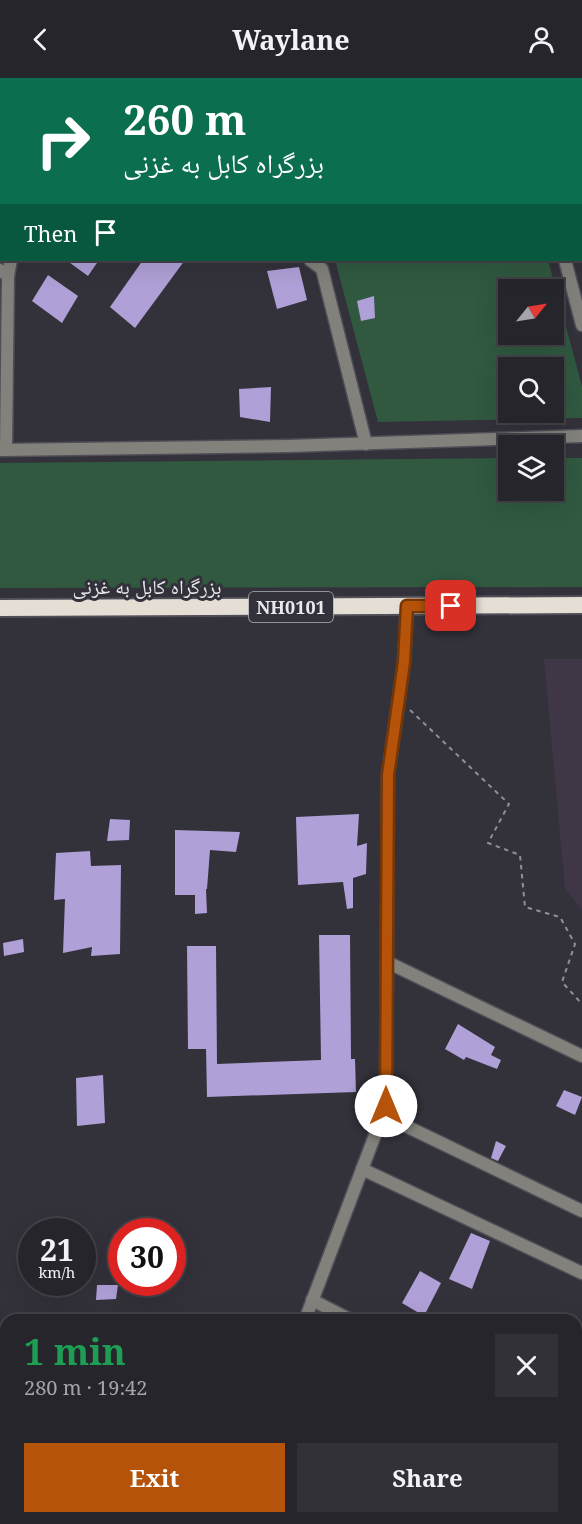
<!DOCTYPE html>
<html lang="en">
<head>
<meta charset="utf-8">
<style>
  :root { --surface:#26252c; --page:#323138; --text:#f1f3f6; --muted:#a4a5a9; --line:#424248; --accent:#b45309 }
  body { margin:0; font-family:"Noto Serif","Noto Naskh Arabic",serif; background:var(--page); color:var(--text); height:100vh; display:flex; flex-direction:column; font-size:22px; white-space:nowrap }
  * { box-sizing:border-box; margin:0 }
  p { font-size:20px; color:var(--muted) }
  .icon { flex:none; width:33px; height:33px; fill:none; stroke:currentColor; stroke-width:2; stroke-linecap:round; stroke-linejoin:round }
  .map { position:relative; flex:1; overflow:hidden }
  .details { position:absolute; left:0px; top:1236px; width:582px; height:210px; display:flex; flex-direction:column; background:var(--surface); border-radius:18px 18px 0 0; box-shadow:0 6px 24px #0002,0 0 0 2px var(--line) }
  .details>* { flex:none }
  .hud { position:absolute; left:0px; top:0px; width:582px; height:183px; box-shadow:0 6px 24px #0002,0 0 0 2px var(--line); background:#0b6e4f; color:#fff; overflow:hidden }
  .needle { width:39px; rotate:60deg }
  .buttons { position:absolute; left:498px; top:201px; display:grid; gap:12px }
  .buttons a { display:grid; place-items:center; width:66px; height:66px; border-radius:0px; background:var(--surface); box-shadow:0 6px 24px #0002,0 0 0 2px var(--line); font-size:30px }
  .speed { position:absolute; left:18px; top:1140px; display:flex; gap:12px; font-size:30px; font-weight:700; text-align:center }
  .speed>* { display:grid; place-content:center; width:78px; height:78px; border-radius:50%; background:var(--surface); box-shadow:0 6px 24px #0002,0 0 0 2px var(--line); line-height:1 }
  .speed small { font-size:15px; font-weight:400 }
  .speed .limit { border:9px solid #d22; background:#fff; color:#111 }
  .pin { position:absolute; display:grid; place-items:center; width:51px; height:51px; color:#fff; margin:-26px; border-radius:12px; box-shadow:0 3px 9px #0006 }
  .me { position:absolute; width:66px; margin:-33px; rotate:0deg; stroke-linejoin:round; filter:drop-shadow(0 0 4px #0008) }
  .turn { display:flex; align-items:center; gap:21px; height:126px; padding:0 24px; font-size:27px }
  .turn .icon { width:78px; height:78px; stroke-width:2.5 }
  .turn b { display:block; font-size:42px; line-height:51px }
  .then { display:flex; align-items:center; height:57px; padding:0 24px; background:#0003; gap:12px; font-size:22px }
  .round { display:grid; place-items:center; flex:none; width:63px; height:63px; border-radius:0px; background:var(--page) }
  .headline { display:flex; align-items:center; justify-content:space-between; height:102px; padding:0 24px }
  h1 { font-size:36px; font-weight:700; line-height:45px; color:#1e9e55 }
  .button { display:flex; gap:12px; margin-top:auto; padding:12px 24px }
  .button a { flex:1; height:69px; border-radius:0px; background:var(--accent); color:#fff; font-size:24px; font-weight:700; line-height:69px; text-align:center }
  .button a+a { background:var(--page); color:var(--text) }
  header { display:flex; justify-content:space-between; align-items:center; height:78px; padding:0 24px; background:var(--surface); font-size:27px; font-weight:700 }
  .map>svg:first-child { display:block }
</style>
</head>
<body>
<header><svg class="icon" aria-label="back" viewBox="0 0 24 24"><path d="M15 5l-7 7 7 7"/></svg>Waylane<svg class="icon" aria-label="person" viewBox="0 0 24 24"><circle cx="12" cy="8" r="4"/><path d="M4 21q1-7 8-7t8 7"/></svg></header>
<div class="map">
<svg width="582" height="1446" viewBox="0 0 582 1446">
  <rect width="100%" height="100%" fill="#33313a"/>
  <polygon fill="#3f3646" points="544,581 582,581 582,831 565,811"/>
  <g fill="#305940" fill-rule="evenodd">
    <path d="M 335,182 L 548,182 L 582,308 L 582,340 L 378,344 ZM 508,212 L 554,212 L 554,256 L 508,256 ZM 508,290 L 554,290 L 554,334 L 508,334 Z"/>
    <polygon points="508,380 508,412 554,412 554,380 582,380 582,509 0,510 0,385"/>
  </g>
  <g fill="#afa0d7">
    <polygon points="66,182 99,182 88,198"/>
    <polygon points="143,182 185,182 135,250 110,229"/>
    <polygon points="299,189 307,222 277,231 267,193"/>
    <polygon points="48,197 78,218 62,245 32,223"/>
    <polygon points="374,218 375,240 361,243 357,223"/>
    <polygon points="271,309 270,344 240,339 239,311"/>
    <polygon points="359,736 357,768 367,765 366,796 353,800 353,830 347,831 343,804 298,807 296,739"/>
    <polygon points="110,741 130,742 129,762 107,763"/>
    <polygon points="175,752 240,754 236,774 210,772 207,811 206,811 207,835 195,836 195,817 175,817"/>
    <polygon points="90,773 91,788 121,787 120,876 91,878 92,869 63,875 65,821 54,822 56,775"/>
    <polygon points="319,857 350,857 351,981 355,981 356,1014 207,1019 206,971 188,971 187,868 216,868 217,986 321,982"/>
    <polygon points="23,861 24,874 4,878 3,865"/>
    <polygon points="458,946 495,969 491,977 501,982 497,991 466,979 464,982 445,971"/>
    <polygon points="103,997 105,1045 77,1048 76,1000"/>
    <polygon points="564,1012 582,1019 575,1037 556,1028"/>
    <polygon points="496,1063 506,1068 498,1083 491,1080"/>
    <polygon points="471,1155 490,1163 472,1211 449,1201"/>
    <polygon points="420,1193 441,1205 424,1238 402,1225"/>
    <polygon points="97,1207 118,1207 116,1221 96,1222"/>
  </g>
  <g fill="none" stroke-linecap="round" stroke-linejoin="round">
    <g stroke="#504e57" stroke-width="15">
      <g id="minor">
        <polyline points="77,0 79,2"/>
        <polyline points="365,0 367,2"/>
        <polyline points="580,127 582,125"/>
        <polyline points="310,182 322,191 366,366"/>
        <polyline points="565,182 582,247"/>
        <polyline points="0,192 8,198 6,372"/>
        <polyline points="8,198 11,182"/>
        <polyline points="0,372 289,368 582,358"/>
        <polyline points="387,884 582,978"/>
        <polyline points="383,1037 582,1133"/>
        <polyline points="362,1091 582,1195"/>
        <polyline points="312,1222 351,1242"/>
        <polyline points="305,1242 386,1028 388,697 404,584 407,528"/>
        <polyline points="576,1354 582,1357"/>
        <polyline points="429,1440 441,1446"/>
        <polyline points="198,1446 201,1440"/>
      </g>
    </g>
    <g stroke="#504e57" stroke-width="20">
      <polyline id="trunk" points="0,530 582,527"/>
    </g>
    <polyline stroke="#908f96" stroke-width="2" stroke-dasharray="4.5 4.5" stroke-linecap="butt" points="410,632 509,726 488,765 520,777 525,829 560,839 575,866 562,904 582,926"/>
    <use href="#minor" stroke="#83817c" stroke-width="12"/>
    <use href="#trunk" stroke="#e4ded4" stroke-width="16"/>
  </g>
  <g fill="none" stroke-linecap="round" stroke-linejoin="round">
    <g stroke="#753606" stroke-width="15">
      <polyline id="route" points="386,1028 388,697 404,584 407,528 451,528"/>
    </g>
    <use href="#route" stroke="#b45309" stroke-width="10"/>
  </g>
  <g text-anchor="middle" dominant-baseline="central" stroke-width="6" stroke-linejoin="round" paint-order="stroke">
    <rect fill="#33313a" stroke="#b2b1b8" stroke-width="1.5" x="249" y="514" width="84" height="30" rx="4.5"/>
    <g font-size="18" font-weight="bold" fill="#e9e8ee">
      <text x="291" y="529">NH0101</text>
    </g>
    <g font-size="20" fill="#e9e8ee" stroke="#33313a">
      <text x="147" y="508">بزرگراه کابل به غزنی</text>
    </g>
  </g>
</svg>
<div class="buttons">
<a><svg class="needle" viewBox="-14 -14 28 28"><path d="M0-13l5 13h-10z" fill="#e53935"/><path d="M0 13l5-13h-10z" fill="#a4a5a9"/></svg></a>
<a><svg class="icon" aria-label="search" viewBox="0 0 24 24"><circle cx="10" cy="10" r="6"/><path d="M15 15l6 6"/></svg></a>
<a><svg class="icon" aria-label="layers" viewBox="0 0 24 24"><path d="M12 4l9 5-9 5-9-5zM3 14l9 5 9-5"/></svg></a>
</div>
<div class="speed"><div>21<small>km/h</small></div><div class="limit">30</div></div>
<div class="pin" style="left:451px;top:528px;background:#d93025"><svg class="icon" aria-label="arrive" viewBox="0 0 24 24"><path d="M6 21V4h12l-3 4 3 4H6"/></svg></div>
<svg class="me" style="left:386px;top:1028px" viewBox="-20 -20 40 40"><circle r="19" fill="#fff"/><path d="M0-13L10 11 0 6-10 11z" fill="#b45309"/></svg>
<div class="hud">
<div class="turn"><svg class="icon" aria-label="right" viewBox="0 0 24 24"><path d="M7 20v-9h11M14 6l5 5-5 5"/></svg><div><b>260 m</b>بزرگراه کابل به غزنی</div></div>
<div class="then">Then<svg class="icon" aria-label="arrive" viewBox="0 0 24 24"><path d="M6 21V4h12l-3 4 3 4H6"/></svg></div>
</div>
<section class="details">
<div class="headline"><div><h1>1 min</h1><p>280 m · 19:42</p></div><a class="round"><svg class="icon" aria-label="close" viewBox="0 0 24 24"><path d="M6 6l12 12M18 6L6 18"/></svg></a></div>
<div class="button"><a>Exit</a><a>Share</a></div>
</section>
</div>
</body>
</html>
